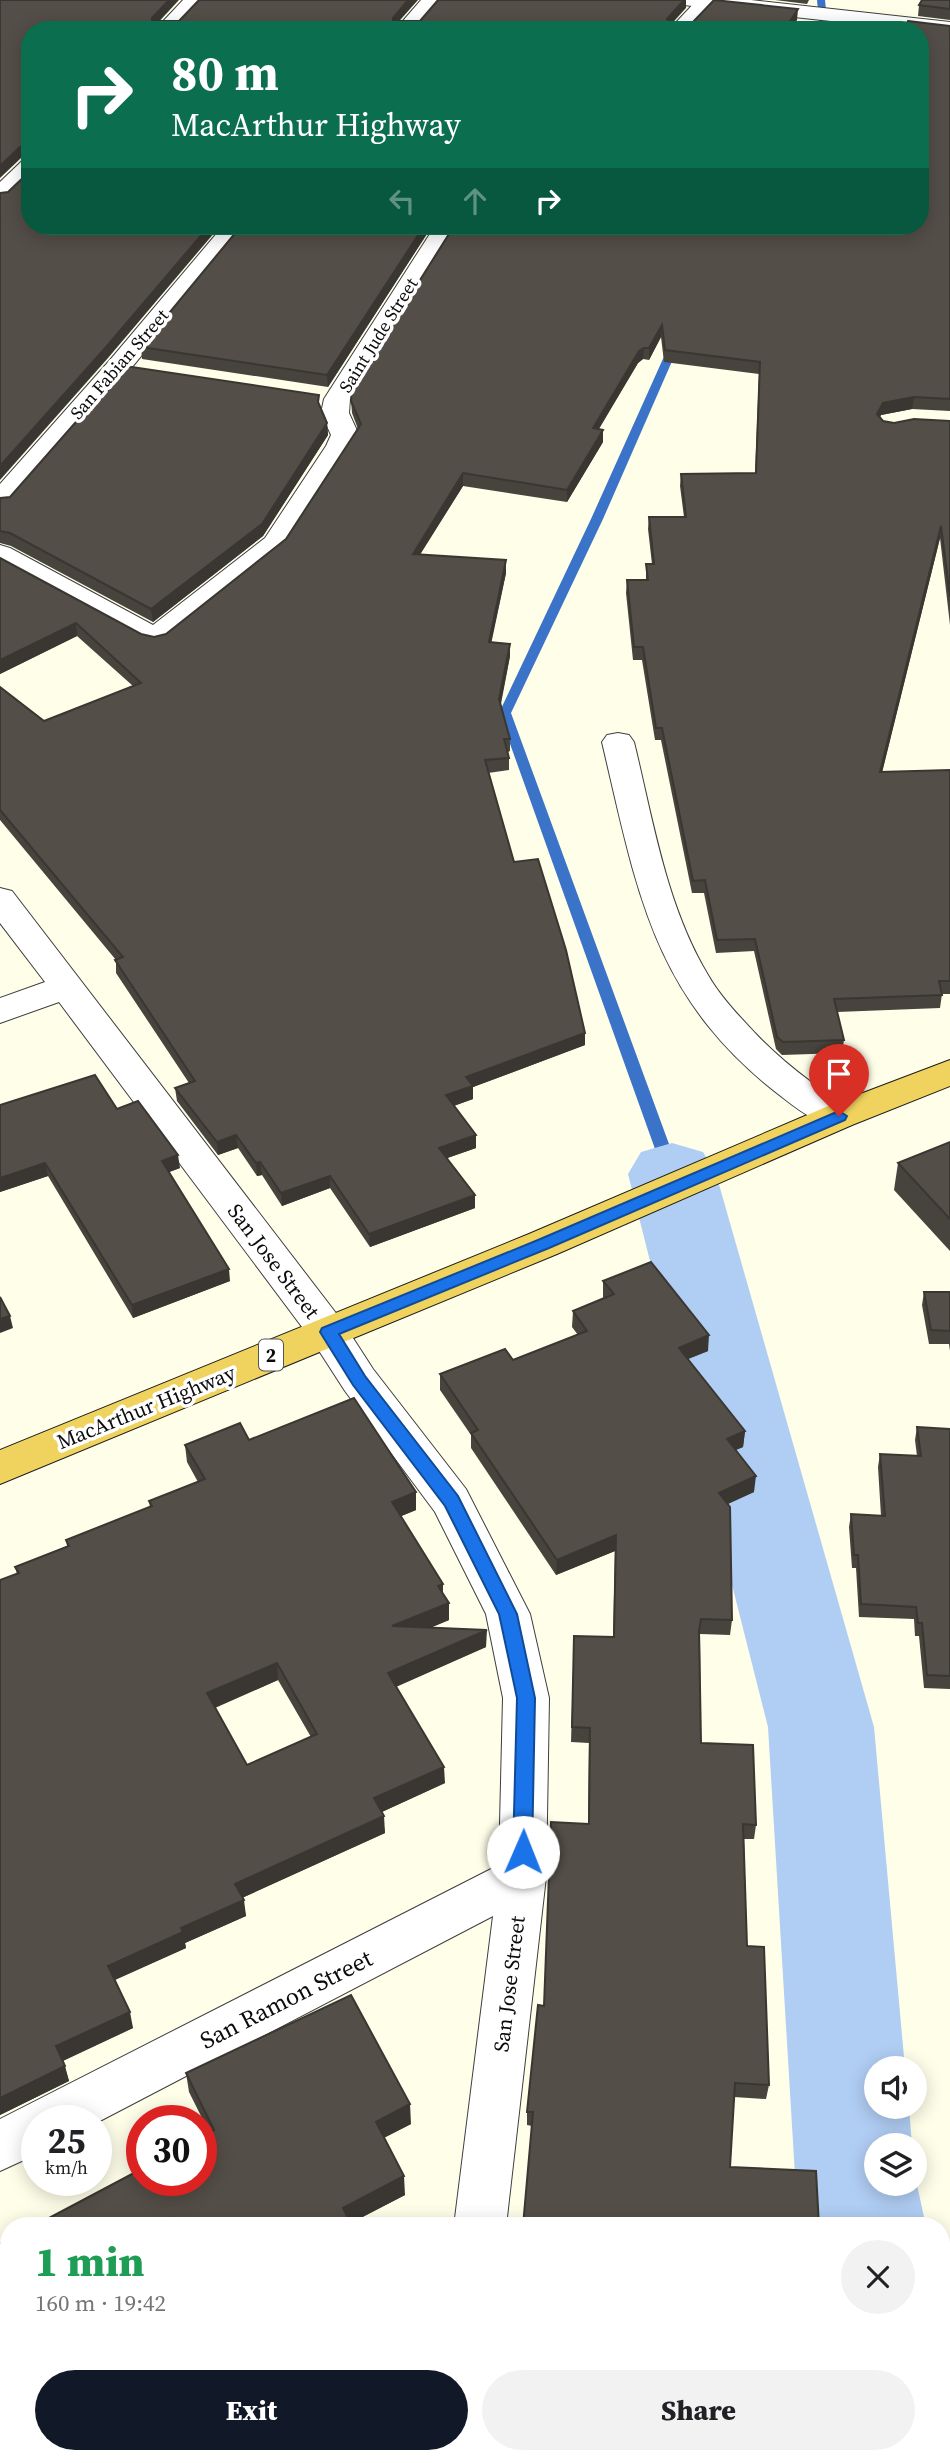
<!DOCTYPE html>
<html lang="en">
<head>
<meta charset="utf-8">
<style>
  :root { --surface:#fff; --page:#f2f2f2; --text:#202124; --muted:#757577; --accent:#111827 }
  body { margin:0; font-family:"Source Serif 4",serif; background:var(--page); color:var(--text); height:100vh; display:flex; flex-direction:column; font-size:26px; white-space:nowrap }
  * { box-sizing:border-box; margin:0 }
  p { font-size:23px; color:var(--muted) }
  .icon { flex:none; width:38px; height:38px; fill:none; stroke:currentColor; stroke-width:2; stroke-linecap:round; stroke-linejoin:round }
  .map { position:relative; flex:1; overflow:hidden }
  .sheet { position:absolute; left:0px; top:2217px; width:950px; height:247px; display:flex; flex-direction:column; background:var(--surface); border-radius:28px 28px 0 0; box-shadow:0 4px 18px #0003 }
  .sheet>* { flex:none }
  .top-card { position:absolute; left:21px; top:21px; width:908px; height:214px; border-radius:28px; box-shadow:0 4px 18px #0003; background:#0b6e4f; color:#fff; overflow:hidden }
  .controls { position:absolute; left:864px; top:2056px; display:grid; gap:14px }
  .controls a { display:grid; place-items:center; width:63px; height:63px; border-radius:50%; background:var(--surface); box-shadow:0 4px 18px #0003; font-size:35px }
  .speed { position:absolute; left:21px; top:2105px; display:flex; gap:14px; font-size:35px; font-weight:700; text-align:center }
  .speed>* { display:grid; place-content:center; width:91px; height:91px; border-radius:50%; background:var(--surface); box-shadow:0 4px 18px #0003; line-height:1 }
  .speed small { font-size:18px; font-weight:400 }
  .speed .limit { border:10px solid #d22; background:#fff; color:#111 }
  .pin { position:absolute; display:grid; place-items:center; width:60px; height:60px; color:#fff; margin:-72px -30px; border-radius:50% 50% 50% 0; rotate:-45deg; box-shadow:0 0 7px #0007 }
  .pin .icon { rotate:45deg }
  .me { position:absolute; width:77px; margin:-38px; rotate:1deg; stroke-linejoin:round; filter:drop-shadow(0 0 5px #0008) }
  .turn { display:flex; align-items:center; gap:24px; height:147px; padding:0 35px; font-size:32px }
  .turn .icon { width:91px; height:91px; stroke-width:2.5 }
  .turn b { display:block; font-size:49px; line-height:60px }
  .lanes { display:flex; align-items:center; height:66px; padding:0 35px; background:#0003; justify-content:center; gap:35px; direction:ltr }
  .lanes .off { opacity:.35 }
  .round { display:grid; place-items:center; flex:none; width:74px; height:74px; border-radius:37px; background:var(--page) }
  .summary { display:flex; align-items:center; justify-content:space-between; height:119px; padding:0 35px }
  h1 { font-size:42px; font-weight:800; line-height:52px; color:#1e9e55 }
  .button { display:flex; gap:14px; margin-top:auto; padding:14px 35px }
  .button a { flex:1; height:80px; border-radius:42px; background:var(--accent); color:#fff; font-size:28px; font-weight:800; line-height:80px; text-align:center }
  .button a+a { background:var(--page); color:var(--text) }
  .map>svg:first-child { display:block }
</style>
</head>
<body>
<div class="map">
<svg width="950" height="2463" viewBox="0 0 950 2463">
  <rect width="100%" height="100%" fill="#fefee9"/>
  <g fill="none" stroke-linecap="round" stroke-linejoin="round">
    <g fill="#3a73c7" fill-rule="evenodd">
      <polygon points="817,0 825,0 828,30 820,30"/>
      <polygon points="671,341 680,343 603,519 511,713 680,1174 672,1179 664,1174 499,713 591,519"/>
    </g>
    <g fill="#b0cdf3" fill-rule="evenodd">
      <polygon points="672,1143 703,1152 716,1174 874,1727 905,2068 877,2068 877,2107 909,2107 912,2146 877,2146 877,2184 915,2184 915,2176 926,2226 804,2226 795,2175 768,1727 628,1174 641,1152"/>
      <polygon points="942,2404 950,2407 950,2463 846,2463 846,2455 942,2455"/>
    </g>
    <g stroke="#3e3e3e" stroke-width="2">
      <g id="minor">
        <polygon points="183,0 206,0 178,30 155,30"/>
        <polygon points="421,0 443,0 418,30 395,30"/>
        <polygon points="697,0 718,2 692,30 669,30"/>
        <polygon points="30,159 30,180 8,201 0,203 0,182 22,161"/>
        <polygon points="223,226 248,226 128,372 10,507 0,509 0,484 110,360"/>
        <polygon points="435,226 459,226 350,399 349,413 359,435 354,446 285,550 166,644 155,647 144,644 0,566 0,545 10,548 153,625 265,538 326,446 331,435 321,413 324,399"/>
        <path d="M 618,733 L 629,735 L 634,742 C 653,820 666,905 708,975 C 720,996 738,1015 755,1033 C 772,1051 791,1067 811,1082 C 826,1093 848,1100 857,1116 L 852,1125 C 827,1132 801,1112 782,1097 C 652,998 637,890 602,742 L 607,735 Z"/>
        <polygon points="0,888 12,891 342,1321 373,1369 466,1489 530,1614 549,1698 546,1877 506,2226 454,2226 493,1916 96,2123 37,2121 37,2154 0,2171 0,2119 499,1865 503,1698 486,1614 435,1512 345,1391 314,1343 59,1002 0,1023 0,998 45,982 0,923"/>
        <polygon points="424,2455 480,2455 479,2463 423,2463"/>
      </g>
    </g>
    <g stroke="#3e3e3e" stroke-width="2">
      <polygon id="tertiary" points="681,0 751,0 950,22 950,34 692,6 684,5"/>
    </g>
    <g stroke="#1c1c1c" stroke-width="2">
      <polygon id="trunk" points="950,1060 950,1086 852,1125 557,1254 0,1484 0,1450 529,1234 826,1107"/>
    </g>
    <use href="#minor" fill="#fff" fill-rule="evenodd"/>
    <use href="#tertiary" fill="#fff" fill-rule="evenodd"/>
    <use href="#trunk" fill="#f0d35e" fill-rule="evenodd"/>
  </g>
  <g fill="#47433d" fill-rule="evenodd">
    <polygon points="775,0 809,0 807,4"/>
    <polygon points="950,0 950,20 918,16 919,5"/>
    <polygon points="950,26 950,411 912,409 881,415 880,417 883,421 894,423 950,421 950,625 940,538 882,772 950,770 950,994 942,994 940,1008 837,1012 844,1040 842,1053 782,1055 776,1049 754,951 716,953 704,893 692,893 661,740 655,740 642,660 633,660 626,593 627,580 646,580 646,564 652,564 648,529 649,517 684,517 680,486 681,474 755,473 759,374 664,362 661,337 649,360 643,359 638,363 599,429 603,442 567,502 463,486 420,554 506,573 491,642 510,644 510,656 501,704 510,739 510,751 508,752 509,758 509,770 488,773 514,862 585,1045 473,1087 473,1099 454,1106 476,1148 447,1158 475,1208 370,1247 330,1188 282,1206 262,1175 257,1176 238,1148 218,1155 177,1101 175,1088 189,1083 116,973 116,960 0,820 0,687 44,721 133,686 77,636 0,674 0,558 141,634 154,637 166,634 286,539 358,429 352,413 351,401 920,226"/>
    <polygon points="241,226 432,226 328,387 142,359 141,347"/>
    <polygon points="320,406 327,423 328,435 263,536 153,622 11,546 0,543 0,498 10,497"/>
    <polygon points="0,1105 117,1109 180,1168 169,1172 230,1281 133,1318 48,1176 0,1192"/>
    <polygon points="950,1142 950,1251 894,1190 898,1163"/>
    <polygon points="603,1281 708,1351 688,1359 745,1431 743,1447 736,1450 754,1492 728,1504 732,1620 730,1635 700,1634 701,1743 756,1825 754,1839 744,1839 747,1946 769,2085 766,2099 734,2097 730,2167 819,2226 532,2126 527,2125 527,2112 544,2006 588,1824 589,1743 571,1742 574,1636 613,1637 615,1551 556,1575 471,1448 471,1435 440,1390 440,1374 513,1360 578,1335 572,1327 573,1311 604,1298 603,1297"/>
    <polygon points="924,1292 950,1292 950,1351 949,1344 929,1344 922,1305"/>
    <polygon points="917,1427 950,1429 950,1689 924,1688 919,1636 915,1636 914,1619 859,1617 856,1568 852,1568 849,1527 851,1514 881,1516 878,1467 880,1454 917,1456 915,1440"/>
    <path d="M 249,1440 L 416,1510 L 401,1516 L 443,1595 L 449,1620 L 430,1628 L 486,1647 L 396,1687 L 445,1783 L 382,1812 L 385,1833 L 242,1898 L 246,1916 L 185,1943 L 186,1948 L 115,1980 L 133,2028 L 63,2061 L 69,2081 L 0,2115 L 17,1574 L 15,1567 L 67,1546 L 66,1540 L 150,1507 L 149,1501 L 198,1482 L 187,1462 L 185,1445 ZM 278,1680 L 311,1737 L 247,1765 L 215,1708 Z"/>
    <polygon points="186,2073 411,2124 384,2138 405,2195 351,2223 133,2174 132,2169 209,2132 189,2092"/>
  </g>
  <g fill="#3a3732">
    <polygon points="169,0 179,0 153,28 152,18"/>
    <polygon points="408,0 418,0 393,28 393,18"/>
    <polygon points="684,0 686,0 686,8 666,30 667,19"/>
    <polygon points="798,9 797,20 791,30 787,26"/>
    <polygon points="28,145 29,156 21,158 0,178 0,166 20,147"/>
    <polygon points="209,226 220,226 108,358 0,480 0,466"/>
    <polygon points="424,226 432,226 328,387 327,375"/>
    <polygon points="662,325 661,337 649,360 649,348"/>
    <polygon points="644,348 643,359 638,363 592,440 593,428 639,351"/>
    <polygon points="914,397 912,409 881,415 876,425 877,414 883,403"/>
    <polygon points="327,423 328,435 263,536 153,622 151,609"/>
    <polygon points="603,430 603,442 567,502 567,490"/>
    <polygon points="463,473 463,486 413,566 413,554"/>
    <polygon points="941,526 940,538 879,785 880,772"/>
    <polygon points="506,560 506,573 489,654 489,642"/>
    <polygon points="76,623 77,636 0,674 0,660"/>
    <polygon points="510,644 510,656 499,711 499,699"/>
    <polygon points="585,1033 585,1045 473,1087 473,1099 447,1108 446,1095 466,1077"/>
    <polygon points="236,1135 238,1148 218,1155 217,1142"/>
    <polygon points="476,1135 476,1148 439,1161 439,1148"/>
    <polygon points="178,1155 180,1168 164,1174 162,1161"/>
    <polygon points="260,1162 262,1175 257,1176 256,1163"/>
    <polygon points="45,1163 48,1176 0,1192 0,1178"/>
    <polygon points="330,1176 330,1188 282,1206 281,1193"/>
    <polygon points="475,1195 475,1208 370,1247 369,1234"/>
    <polygon points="229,1269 230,1281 133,1318 132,1305"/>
    <polygon points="10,1316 13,1328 0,1333 0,1319"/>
    <polygon points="709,1335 708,1351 678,1363 679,1348"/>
    <polygon points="745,1431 743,1447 725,1454 727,1439"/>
    <polygon points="756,1476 754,1492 718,1508 719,1493"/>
    <polygon points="416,1492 416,1510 392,1520 392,1502"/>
    <polygon points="616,1535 615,1551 556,1575 557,1560"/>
    <polygon points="443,1584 443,1601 438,1586"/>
    <polygon points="449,1603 449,1620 393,1643 392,1626"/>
    <polygon points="487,1630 486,1647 388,1690 388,1673"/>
    <polygon points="277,1663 278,1680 209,1710 207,1693"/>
    <polygon points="444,1767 445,1783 375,1815 374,1798"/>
    <polygon points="384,1816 385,1833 237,1900 235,1884"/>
    <polygon points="244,1900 246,1916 185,1943 186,1948 112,1981 108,1966 181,1928"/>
    <polygon points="130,2012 133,2028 60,2062 56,2046"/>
    <polygon points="65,2066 69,2081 0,2115 0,2098"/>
    <polygon points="410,2104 411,2124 377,2141 376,2122"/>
    <polygon points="404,2176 405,2195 345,2226 343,2208"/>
    <polygon points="247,2455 283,2455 268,2463 232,2463"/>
  </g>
  <g fill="#534e47" stroke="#3a3732" stroke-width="2" fill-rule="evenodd">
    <polygon points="0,0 169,0 152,18 152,21 179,21 199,0 408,0 393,18 393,21 420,21 438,0 684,0 667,19 670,22 693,22 714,0 798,9 787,26 806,28 805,30 30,30 30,147 28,145 20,147 0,166"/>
    <polygon points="922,0 950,0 950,9 919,5"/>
    <polygon points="908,21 950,26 950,399 914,397 883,403 877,414 883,421 894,423 914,419 950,421 950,597 941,526 880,772 950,770 950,981 939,981 942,995 834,999 844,1040 783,1042 777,1037 755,939 717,940 705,880 693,881 662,728 656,728 643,647 634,647 627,580 648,580 646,564 654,564 649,517 686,517 681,474 756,473 760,362 665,350 662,325 649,348 644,348 639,351 593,428 603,430 567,490 463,473 413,554 506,560 489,642 510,644 499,699 510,739 504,739 509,758 485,760 514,862 538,859 566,950 585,1033 466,1077 473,1086 446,1095 476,1135 439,1148 475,1195 369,1234 330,1176 281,1193 260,1162 256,1163 236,1135 217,1142 175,1088 195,1081 115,960 123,957 0,810 0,687 44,721 141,683 76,623 0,660 0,558 141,634 154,637 166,634 286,539 361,424 351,401 352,388 454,226 920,226 920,30 905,30"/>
    <polygon points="30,171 30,226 209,226 107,346 0,466 0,193 8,192"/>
    <polygon points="241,226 424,226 327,375 141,347"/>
    <polygon points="125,366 319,395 318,402 327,423 262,524 151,609 10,533 0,531 0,498 10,497"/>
    <polygon points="95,1075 117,1109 138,1101 178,1155 162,1161 229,1269 132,1305 45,1163 0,1178 0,1105"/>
    <polygon points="950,1142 950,1219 898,1163"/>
    <polygon points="651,1262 709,1335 679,1348 745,1431 727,1439 756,1476 719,1493 730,1507 732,1620 701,1619 699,1631 701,1743 753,1745 756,1825 743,1824 747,1946 764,1947 769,2085 735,2083 730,2167 816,2171 819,2226 523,2226 533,2112 527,2112 538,2005 544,2006 551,1822 589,1824 590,1728 572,1727 574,1636 614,1637 616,1535 557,1560 471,1433 478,1430 440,1374 505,1349 513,1360 587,1331 573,1311 614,1294 603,1281"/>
    <polygon points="924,1292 950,1292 950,1331 931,1330"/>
    <polygon points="0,1297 10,1316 0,1319"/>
    <path d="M 354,1398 L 416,1492 L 392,1502 L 443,1584 L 438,1586 L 449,1603 L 392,1626 L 487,1630 L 388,1673 L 444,1767 L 374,1798 L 384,1816 L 235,1884 L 244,1900 L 181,1928 L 183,1932 L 108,1966 L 130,2012 L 56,2046 L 65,2066 L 0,2098 L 0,1580 L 19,1573 L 15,1567 L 69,1546 L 66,1540 L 152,1506 L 149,1501 L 205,1479 L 185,1445 L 240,1423 L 249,1440 ZM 277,1663 L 317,1734 L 247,1765 L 207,1693 Z"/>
    <polygon points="917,1427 950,1429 950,1676 927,1675 922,1623 918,1623 916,1607 861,1604 858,1555 854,1555 851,1514 885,1516 880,1454 921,1456"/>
    <polygon points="351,1995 410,2104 376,2122 404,2176 343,2208 352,2226 34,2226 134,2173 132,2169 142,2165 142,2180 201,2180 201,2136 214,2130 186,2073"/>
    <polygon points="9,2239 9,2455 247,2455 232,2463 0,2463 0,2244"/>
    <polygon points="498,2455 545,2455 545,2463 497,2463"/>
    <polygon points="729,2455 881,2455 881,2463 728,2463"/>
  </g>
  <polygon fill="#1a73e8" stroke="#114b97" stroke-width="2" points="839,1111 847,1116 845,1120 549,1248 339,1334 365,1376 458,1496 517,1614 535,1698 532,1852 530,1858 523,1860 516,1858 513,1852 517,1698 499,1614 445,1506 353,1385 320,1332 322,1328 538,1240"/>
  <g text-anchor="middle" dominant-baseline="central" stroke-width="7" stroke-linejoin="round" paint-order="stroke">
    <g font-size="18" fill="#0b0b0b" stroke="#fff">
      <text transform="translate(378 335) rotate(-58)">Saint Jude Street</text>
      <text transform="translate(119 364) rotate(-49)">San Fabian Street</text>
    </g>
    <rect fill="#fff" stroke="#545454" stroke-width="2" x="259" y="1339.5" width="24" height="31" rx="5"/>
    <g font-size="19" font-weight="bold" fill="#0b0b0b">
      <text x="271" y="1355">2</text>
    </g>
    <g font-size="21" fill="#0b0b0b" stroke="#fff">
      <text transform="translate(274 1261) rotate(53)">San Jose Street</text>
      <text transform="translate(146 1407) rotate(-22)">MacArthur Highway</text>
      <text transform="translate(509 1984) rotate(-83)">San Jose Street</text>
    </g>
    <g font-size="24" fill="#0b0b0b" stroke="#fff">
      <text transform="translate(286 1999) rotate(-27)">San Ramon Street</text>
    </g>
  </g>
</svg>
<div class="controls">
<a><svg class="icon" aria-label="sound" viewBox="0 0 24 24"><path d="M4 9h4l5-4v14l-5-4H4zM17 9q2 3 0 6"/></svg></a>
<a><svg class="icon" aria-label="layers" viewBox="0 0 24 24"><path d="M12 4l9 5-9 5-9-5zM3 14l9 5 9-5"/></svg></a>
</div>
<div class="speed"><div>25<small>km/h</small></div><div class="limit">30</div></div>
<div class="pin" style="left:839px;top:1116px;background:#d93025"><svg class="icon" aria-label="arrive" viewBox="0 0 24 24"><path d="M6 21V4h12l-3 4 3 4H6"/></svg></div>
<svg class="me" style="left:523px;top:1852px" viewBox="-20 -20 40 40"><circle r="19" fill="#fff"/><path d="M0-13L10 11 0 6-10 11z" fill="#1a73e8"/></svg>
<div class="top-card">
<div class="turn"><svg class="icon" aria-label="right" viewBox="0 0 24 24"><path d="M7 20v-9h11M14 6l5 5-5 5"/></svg><div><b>80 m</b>MacArthur Highway</div></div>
<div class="lanes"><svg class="icon off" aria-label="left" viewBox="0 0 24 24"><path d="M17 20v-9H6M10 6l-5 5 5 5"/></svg><svg class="icon off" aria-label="ahead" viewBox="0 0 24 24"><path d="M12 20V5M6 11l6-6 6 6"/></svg><svg class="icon" aria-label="right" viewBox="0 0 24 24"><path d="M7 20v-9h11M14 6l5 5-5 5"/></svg></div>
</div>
<section class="sheet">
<div class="summary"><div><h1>1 min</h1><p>160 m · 19:42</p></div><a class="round"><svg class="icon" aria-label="close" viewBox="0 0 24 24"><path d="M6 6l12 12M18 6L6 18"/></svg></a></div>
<div class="button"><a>Exit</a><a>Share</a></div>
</section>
</div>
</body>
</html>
